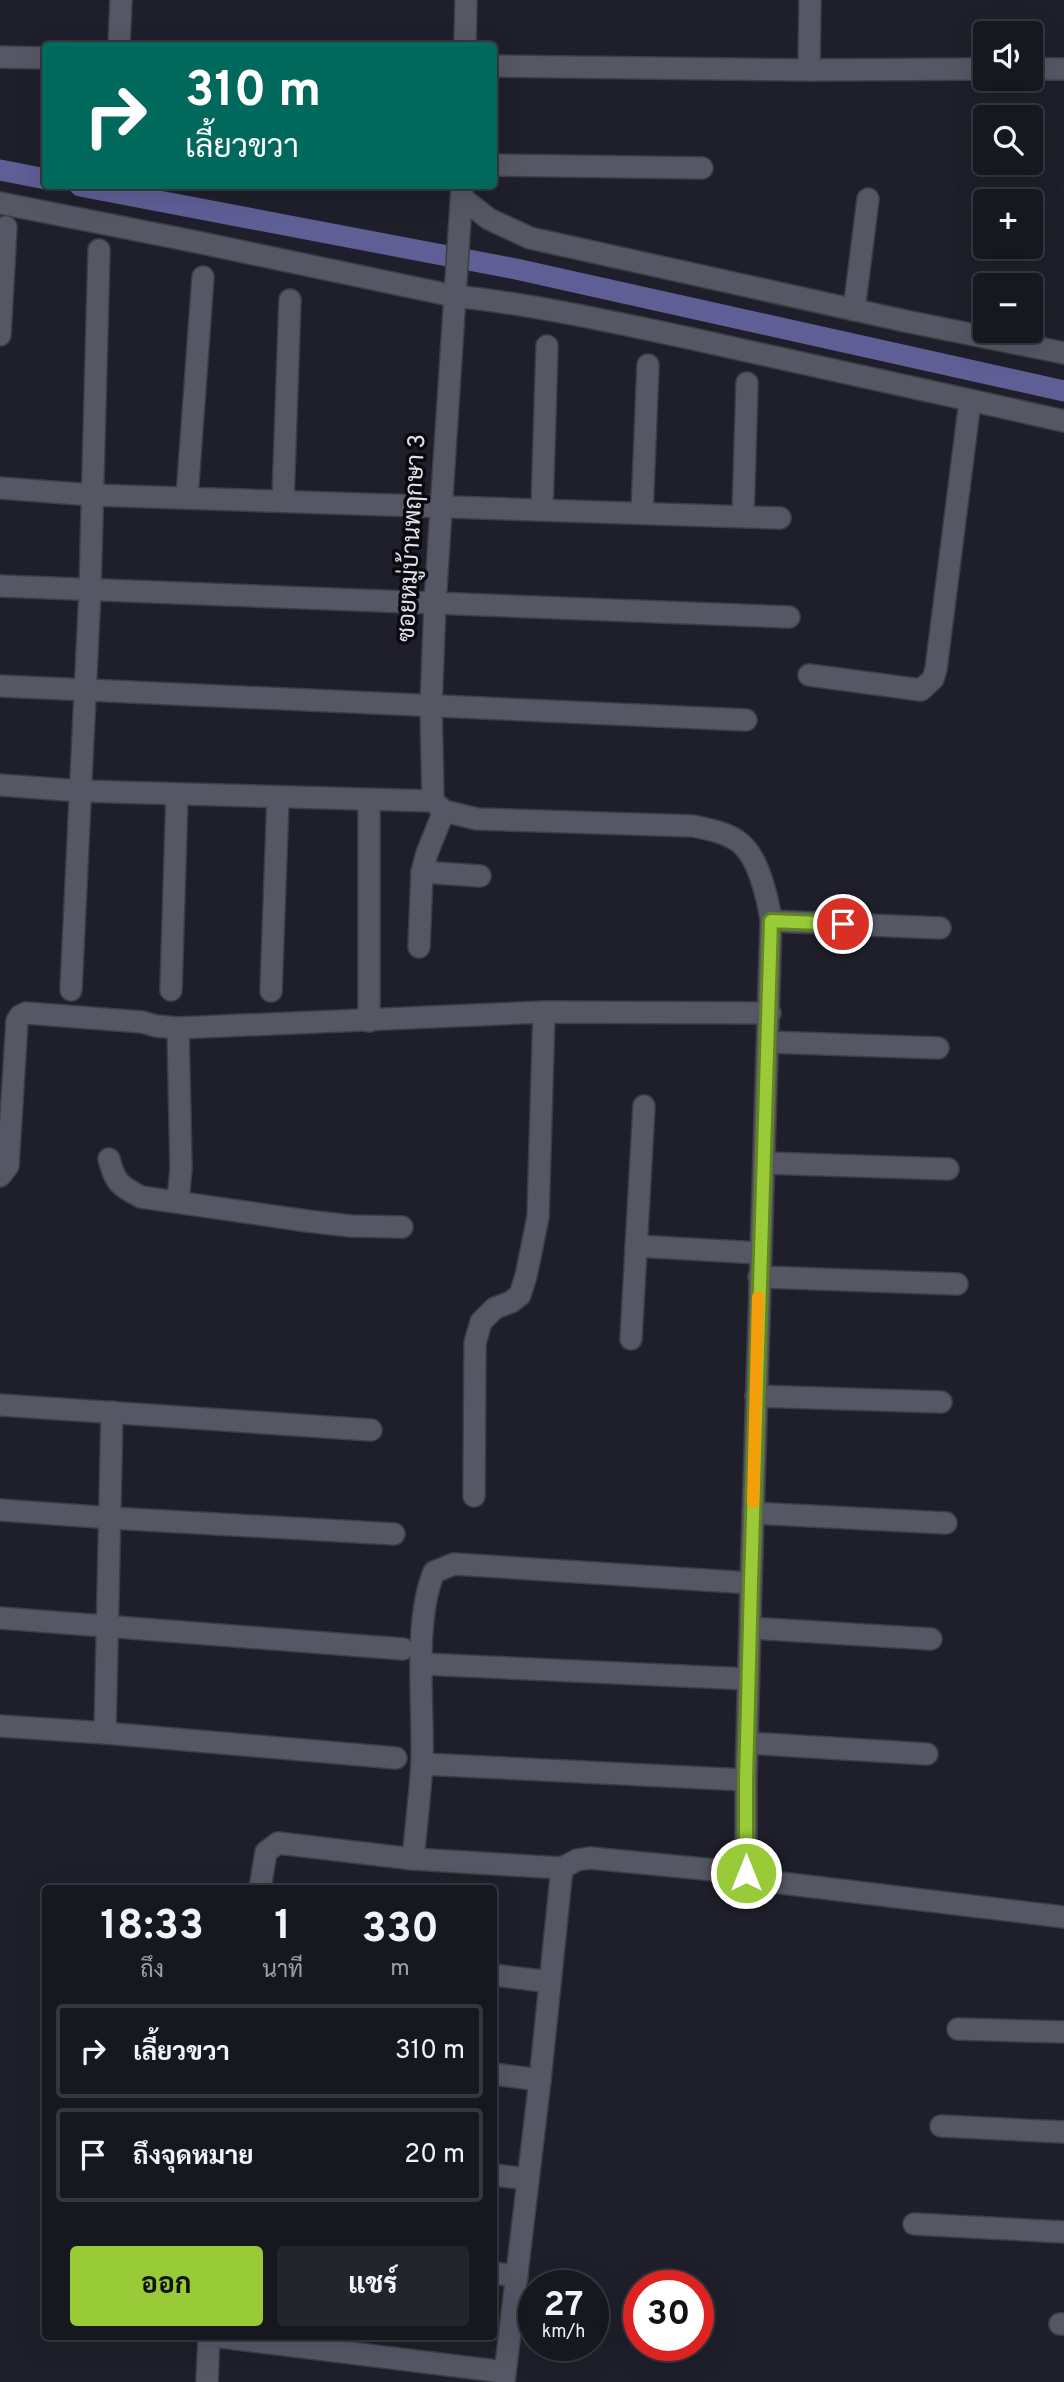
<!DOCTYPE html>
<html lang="th">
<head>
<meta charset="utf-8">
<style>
  :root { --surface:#171720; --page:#24242d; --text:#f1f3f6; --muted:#9e9fa5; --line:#36363e; --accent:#98cb37 }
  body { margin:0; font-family:Overpass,Sarabun,sans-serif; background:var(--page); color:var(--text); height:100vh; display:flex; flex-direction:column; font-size:26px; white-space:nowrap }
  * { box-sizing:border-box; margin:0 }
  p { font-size:23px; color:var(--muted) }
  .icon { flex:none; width:38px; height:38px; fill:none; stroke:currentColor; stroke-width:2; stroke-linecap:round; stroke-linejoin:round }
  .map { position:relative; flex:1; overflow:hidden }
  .side { position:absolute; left:42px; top:1885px; width:455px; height:455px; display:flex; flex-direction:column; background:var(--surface); border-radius:7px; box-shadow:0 7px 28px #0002,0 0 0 2px var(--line) }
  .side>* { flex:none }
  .top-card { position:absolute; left:42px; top:42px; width:455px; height:147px; border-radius:7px; box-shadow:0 7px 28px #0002,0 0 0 2px var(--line); background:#00695c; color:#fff; overflow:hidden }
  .buttons { position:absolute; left:973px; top:21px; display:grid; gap:14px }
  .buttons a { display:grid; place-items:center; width:70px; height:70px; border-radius:7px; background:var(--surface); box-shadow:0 7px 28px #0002,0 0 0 2px var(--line); font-size:35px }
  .speed { position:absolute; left:518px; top:2270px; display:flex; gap:14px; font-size:35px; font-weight:700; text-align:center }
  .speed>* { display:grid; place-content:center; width:91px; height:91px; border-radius:50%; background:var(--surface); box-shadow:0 7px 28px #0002,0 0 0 2px var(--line); line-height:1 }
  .speed small { font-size:18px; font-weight:400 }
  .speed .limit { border:10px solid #d22; background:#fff; color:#111 }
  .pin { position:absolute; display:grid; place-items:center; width:60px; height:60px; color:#fff; margin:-30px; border:4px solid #fff; border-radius:50%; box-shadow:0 2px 7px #0007 }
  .me { position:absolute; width:77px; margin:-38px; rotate:0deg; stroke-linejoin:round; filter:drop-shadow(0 0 5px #0008) }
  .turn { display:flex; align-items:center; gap:24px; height:147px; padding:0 28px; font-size:32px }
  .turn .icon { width:91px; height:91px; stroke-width:2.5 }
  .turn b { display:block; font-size:49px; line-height:60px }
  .eta { display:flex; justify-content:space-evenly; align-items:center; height:119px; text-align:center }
  .eta b { font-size:42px; font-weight:700; line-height:49px }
  .cta { display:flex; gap:14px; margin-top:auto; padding:14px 28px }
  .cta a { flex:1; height:80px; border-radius:7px; background:var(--accent); color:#111; font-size:28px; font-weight:700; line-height:80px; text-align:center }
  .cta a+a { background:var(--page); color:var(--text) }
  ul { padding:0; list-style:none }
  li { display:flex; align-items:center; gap:21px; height:94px; margin:0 14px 10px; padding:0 14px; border:4px solid var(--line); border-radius:7px }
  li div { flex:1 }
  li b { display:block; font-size:26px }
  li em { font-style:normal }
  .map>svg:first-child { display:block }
</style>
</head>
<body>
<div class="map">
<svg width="1064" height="2382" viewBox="0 0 1064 2382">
  <rect width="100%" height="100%" fill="#1f1f2b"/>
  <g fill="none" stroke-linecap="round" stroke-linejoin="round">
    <g stroke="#5f5e95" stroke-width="21">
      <polyline points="0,170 46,179"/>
      <polyline points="80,186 516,269 1064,391"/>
    </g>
    <g stroke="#3d3d46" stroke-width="24">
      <g id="minor">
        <polyline points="119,46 121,0"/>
        <polyline points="465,46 466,0"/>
        <polyline points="0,57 46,58"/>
        <polyline points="494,66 809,70 985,69"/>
        <polyline points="1031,69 1064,69"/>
        <polyline points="809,70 810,0"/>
        <polyline points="494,165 702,168"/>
        <polyline points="462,198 489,219 530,238 905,321 1064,353"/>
        <path d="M 0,203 L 197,242 L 454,296 C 531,304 608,321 684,337 C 811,364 937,394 1064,421"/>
        <polyline points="854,310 868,199"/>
        <polyline points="0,335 6,227"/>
        <polyline points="0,488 92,495 780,518"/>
        <polyline points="187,497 203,277"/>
        <polyline points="283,500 290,300"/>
        <polyline points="542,509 547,346"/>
        <polyline points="642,513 648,365"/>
        <polyline points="743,516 747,383"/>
        <polyline points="0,586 789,617"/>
        <polyline points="809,675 921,690 933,679 936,669 970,401"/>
        <polyline points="0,686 746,720"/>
        <path d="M 0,785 L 80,791 L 433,801 L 444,811 L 477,819 L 693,826 C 732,834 748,839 761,878 C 766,893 769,905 771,921 L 751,1583 L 746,1780 L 746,1873"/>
        <polyline points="433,801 431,706 435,603 462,188"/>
        <polyline points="422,872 480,876"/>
        <polyline points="771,921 940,928"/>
        <polyline points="419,947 422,872 427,853 444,811"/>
        <polyline points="71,990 90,590 99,250"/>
        <polyline points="171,990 177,794"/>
        <polyline points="271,991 278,798"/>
        <polyline points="369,1021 369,800"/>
        <polyline points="178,1028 181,1168 178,1202"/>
        <polyline points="768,1042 938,1048"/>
        <path d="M 109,1159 C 115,1183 120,1186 141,1197 L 307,1221 L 351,1226 L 402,1227"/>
        <polyline points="764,1163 948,1169"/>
        <polyline points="0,1176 8,1166 17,1021 20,1016 26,1013 142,1022 156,1026 178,1028 544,1012 770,1013"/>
        <polyline points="636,1246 759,1253"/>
        <polyline points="759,1277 957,1284"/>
        <polyline points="631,1339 644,1106"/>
        <polyline points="756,1396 941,1402"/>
        <polyline points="0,1405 371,1430"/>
        <polyline points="474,1496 475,1343 481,1322 495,1308 511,1302 520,1295 526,1276 538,1217 544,1012"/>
        <polyline points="0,1510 111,1518 394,1534"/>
        <polyline points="753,1513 946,1523"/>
        <polyline points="0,1618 403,1649"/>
        <polyline points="750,1628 931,1639"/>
        <polyline points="422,1664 748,1679"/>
        <polyline points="0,1726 105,1733 396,1758"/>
        <polyline points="105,1733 112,1412"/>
        <polyline points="748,1743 927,1754"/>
        <polyline points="422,1764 746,1780"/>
        <path d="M 413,1859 C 416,1827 420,1795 422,1763 C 424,1707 413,1622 434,1572 L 454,1564 L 751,1583"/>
        <polyline points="260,1888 266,1852 278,1843 413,1859 562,1868 577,1860 590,1858 746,1873 781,1883 1064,1917"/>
        <polyline points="494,1975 550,1982"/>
        <polyline points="958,2029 1064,2032"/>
        <polyline points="494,2074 540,2080"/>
        <polyline points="941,2126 1064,2132"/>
        <polyline points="494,2175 527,2179"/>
        <polyline points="914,2224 1064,2232"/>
        <polyline points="494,2273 517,2276"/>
        <polyline points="1060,2324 1064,2324"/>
        <polyline points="212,2336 505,2372"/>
        <polyline points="207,2382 209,2336"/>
        <polyline points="504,2382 540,2080 562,1868"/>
      </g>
    </g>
    <use href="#minor" stroke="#565765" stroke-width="21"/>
  </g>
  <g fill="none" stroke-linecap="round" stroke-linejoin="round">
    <g stroke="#638424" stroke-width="18">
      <polyline id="route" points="746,1873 746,1780 751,1583 771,921 843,924"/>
    </g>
    <use href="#route" stroke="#98cb37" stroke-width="12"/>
    <polyline stroke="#f59e0b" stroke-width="12" points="753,1502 758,1297"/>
  </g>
  <g text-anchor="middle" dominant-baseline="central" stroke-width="7" stroke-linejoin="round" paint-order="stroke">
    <g font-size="24" fill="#e0e0e9" stroke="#09090f">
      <text transform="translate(413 538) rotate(-87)">ซอยหมู่บ้านพฤกษา 3</text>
    </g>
  </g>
</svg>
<div class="buttons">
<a><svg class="icon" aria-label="sound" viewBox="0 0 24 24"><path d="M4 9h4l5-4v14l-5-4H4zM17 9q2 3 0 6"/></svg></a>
<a><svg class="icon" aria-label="search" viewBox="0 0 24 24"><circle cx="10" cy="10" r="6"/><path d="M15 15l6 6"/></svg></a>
<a>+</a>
<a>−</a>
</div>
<div class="speed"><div>27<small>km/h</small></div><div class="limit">30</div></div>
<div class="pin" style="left:843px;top:924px;background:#d93025"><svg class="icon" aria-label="arrive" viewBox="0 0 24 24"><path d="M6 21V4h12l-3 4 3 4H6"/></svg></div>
<svg class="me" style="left:746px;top:1873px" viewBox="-20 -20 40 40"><circle r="17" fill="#98cb37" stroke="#fff" stroke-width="3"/><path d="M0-11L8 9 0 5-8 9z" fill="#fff"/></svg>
<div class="top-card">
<div class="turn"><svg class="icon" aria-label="right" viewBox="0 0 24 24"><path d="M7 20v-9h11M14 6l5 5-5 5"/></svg><div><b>310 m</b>เลี้ยวขวา</div></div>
</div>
<section class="side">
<div class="eta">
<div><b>18:33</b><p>ถึง</p></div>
<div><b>1</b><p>นาที</p></div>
<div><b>330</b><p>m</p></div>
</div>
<ul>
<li><svg class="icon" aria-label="right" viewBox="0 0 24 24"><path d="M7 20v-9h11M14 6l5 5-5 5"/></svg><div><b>เลี้ยวขวา</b></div><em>310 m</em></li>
<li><svg class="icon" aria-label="arrive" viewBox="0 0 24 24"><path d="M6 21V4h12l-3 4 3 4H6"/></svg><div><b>ถึงจุดหมาย</b></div><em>20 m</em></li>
</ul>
<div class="cta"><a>ออก</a><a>แชร์</a></div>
</section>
</div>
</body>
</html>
